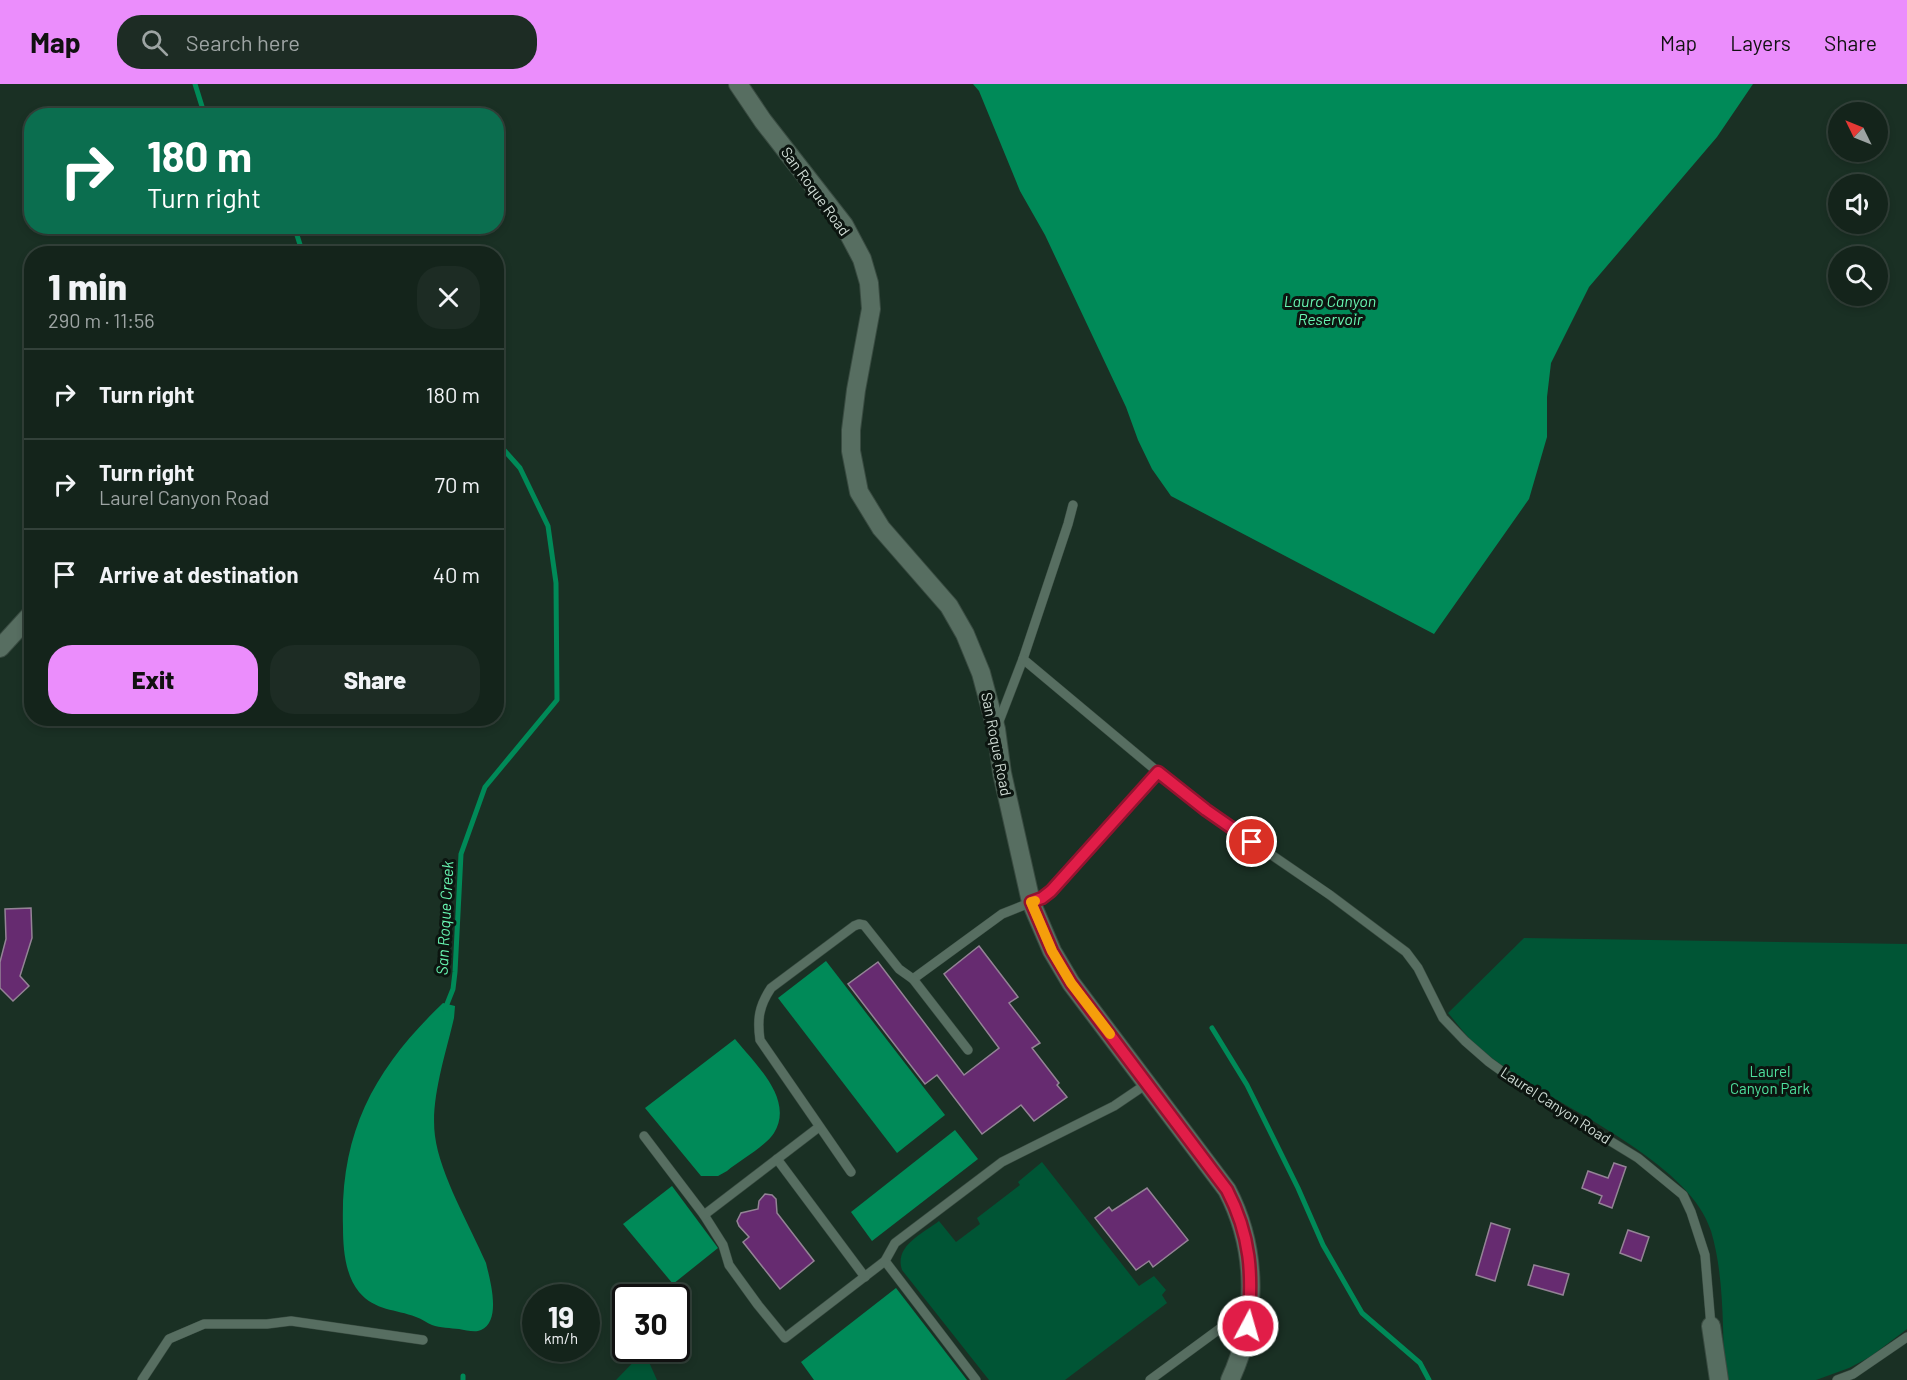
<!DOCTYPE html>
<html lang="en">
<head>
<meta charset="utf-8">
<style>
  :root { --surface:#14241b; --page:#1d2c24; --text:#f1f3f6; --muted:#9da4a3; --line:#33413a; --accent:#eb8dfc }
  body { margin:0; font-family:Barlow,sans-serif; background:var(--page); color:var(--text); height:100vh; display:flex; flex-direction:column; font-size:22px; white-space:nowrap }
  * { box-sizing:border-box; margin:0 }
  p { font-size:20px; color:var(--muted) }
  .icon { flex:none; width:33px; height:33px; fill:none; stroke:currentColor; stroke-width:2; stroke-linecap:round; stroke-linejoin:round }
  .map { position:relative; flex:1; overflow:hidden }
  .sheet { position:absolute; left:24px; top:162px; width:480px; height:480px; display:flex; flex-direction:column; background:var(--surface); border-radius:24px; box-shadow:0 3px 9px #0003,0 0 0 2px var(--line) }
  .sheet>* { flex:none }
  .guide { position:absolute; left:24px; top:24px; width:480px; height:126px; border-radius:24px; box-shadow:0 3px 9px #0003,0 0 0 2px var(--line); background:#0b6e4f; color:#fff; overflow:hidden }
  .needle { width:39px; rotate:313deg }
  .tools { position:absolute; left:1828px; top:18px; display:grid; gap:12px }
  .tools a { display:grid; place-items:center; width:60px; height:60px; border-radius:50%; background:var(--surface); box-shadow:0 3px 9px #0003,0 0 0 2px var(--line); font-size:30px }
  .speed { position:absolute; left:522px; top:1200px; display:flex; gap:12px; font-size:30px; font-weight:700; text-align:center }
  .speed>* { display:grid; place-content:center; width:78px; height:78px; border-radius:50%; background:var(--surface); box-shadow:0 3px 9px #0003,0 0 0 2px var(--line); line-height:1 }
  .speed small { font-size:15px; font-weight:400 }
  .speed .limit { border:3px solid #111; border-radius:9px; background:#fff; color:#111 }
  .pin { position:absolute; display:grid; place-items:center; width:51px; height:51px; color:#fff; margin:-26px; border:3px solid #fff; border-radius:50%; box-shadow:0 2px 6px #0007 }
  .me { position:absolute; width:66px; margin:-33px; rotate:6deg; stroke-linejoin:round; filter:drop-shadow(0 0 4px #0008) }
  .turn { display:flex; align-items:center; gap:21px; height:126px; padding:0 24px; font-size:27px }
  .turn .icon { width:78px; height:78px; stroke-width:2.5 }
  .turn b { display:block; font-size:42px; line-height:51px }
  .round { display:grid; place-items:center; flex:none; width:63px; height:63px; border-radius:24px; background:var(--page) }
  .headline { display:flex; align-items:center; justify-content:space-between; height:102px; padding:0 24px }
  h1 { font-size:36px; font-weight:800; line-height:45px }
  .button { display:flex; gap:12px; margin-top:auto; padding:12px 24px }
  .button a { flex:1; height:69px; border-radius:24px; background:var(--accent); color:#111; font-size:24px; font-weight:800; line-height:69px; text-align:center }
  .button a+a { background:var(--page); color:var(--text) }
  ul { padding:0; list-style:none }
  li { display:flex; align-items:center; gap:18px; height:90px; padding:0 24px; border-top:2px solid var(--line) }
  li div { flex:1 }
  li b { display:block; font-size:22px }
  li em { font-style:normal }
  header { display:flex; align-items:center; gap:36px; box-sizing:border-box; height:84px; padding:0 30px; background:var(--accent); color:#111 }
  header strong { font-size:28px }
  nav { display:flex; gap:33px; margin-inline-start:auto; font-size:21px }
  .search { width:420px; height:54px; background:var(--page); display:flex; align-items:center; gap:15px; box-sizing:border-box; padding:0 21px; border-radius:24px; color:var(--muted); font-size:22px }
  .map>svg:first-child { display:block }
</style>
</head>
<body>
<header>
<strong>Map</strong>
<div class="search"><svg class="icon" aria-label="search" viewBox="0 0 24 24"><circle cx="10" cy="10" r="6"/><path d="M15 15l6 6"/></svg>Search here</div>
<nav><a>Map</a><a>Layers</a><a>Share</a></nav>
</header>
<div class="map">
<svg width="1907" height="1296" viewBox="0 0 1907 1296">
  <rect width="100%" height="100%" fill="#1a3024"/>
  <g fill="#005535">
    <path d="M 1524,854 L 1907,860 L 1907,1245 L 1870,1273 L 1849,1284 L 1816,1296 L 1725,1296 C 1722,1247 1725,1194 1711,1147 C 1692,1083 1576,1030 1523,995 C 1507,985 1489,973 1475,960 C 1465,951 1457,939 1448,929 Z"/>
    <path d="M 1042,1078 L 1139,1202 L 1154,1192 L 1166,1206 L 1162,1211 L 1167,1219 L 1065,1296 L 989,1296 L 902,1186 C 894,1162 922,1150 939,1137 L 956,1158 L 980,1140 L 977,1134 L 1020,1101 L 1018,1098 Z"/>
    <polygon points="644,1267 657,1296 616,1296"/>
  </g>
  <g fill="#008a58">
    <polygon points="973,0 1753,0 1717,53 1589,203 1551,279 1547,313 1547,353 1529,415 1434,550 1171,412 1152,385 1138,356 1126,323 1045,151 1020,107 979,7"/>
    <polygon points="826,877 945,1031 897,1069 778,914"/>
    <path d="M 443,919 L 455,922 L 454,934 C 446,969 430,1016 435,1052 C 440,1091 470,1142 486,1179 C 490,1196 502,1237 481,1246 C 475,1249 466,1246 459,1245 C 451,1244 440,1244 432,1241 C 427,1239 422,1235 416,1233 C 396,1225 375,1227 359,1208 C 345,1191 343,1164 343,1143 C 340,1047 375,984 443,919 Z"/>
    <path d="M 735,955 C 754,979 795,1015 774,1049 C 766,1062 739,1077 727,1087 L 718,1092 L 701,1092 L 645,1024 Z"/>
    <polygon points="955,1046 978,1075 872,1157 851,1128"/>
    <polygon points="672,1102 718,1164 673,1200 623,1140"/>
    <polygon points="896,1204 967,1296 814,1296 801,1278"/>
  </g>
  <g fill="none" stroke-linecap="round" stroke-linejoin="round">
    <g stroke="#008a58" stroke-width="5">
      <polyline points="195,0 205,32"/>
      <polyline points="287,142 296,148 303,170"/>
      <polyline points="445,925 453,905 455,888 461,770 485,703 557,616 556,499 548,442 520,384 496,357"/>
      <polyline points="1212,944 1247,1001 1298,1104 1323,1161 1362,1229 1420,1279 1429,1296"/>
      <polyline points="463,1292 463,1296"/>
    </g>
  </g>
  <g fill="#662b70" stroke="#948396" stroke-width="1.5">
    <polygon points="31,824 32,854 20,892 29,902 13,917 0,904 0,878 6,855 5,825"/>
    <polygon points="979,862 1018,913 1009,919 1040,959 1032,964 1059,999 1057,1001 1067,1013 1034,1037 1021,1021 982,1050 937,991 925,1000 848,900 878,878 964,991 999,964 944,890"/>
    <polygon points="1614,1079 1626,1083 1612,1124 1599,1119 1602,1112 1582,1104 1588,1087 1608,1094"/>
    <polygon points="1147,1104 1188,1156 1153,1183 1149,1177 1136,1186 1095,1134 1109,1123 1112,1127"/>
    <polygon points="765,1110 772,1111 776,1115 777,1129 814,1177 780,1205 743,1158 749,1153 739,1142 737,1137 741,1129 758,1125 759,1117"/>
    <polygon points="1491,1139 1510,1145 1495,1197 1476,1191"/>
    <polygon points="1628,1146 1649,1153 1641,1177 1620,1169"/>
    <polygon points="1534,1181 1569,1190 1563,1211 1528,1201"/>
  </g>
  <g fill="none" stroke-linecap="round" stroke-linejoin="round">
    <g stroke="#394b41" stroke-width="10">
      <g id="lane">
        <polyline points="132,165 133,170"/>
        <polyline points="998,640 1023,575 1068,440 1073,421"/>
        <polyline points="1158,688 1206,726 1330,811 1406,868 1418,884 1443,934 1465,957 1489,978 1535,1011 1638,1074 1683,1111 1691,1128 1705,1171 1711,1242"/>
        <polyline points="913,895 1002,830 1042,814 1051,807 1158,688 1023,575"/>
        <polyline points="644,1052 704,1131 723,1161 729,1181 758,1221 785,1254 885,1177"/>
        <polyline points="777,1075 865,1193"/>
        <path d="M 851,1088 L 760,956 C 757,935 759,922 771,904 L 854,842 L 859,840 L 864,841 L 899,885 L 913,895 L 968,966"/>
        <polyline points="704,1131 819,1043"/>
        <polyline points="142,1296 169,1255 204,1240 267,1240 291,1237 423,1256"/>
        <polyline points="976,1296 885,1177 895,1159 1002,1078 1114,1022 1148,999"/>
        <polyline points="1150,1296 1248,1224"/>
        <polyline points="1837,1296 1853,1290 1907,1253"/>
      </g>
    </g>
    <g stroke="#394b41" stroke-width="20">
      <g id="street">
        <path d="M 738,0 L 763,37 L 844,141 L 862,175 L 869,199 L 871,225 L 856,306 L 851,346 L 851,367 L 859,408 L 881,444 L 949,522 L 965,550 L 981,589 L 996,645 L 1002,689 L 1031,818 L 1052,867 L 1071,899 L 1227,1106 C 1258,1165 1258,1236 1230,1296"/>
        <polyline points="0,564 32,529"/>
        <polyline points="1711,1242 1719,1296"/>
      </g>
    </g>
    <use href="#lane" stroke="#576e61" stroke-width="9"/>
    <use href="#street" stroke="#576e61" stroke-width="18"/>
  </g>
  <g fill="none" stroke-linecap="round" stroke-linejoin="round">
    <g stroke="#92132f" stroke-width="15">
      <path id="route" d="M 1248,1242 C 1253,1191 1251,1152 1227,1106 L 1071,899 L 1052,867 L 1031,818 L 1042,814 L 1051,807 L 1158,688 L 1206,726 L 1252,758"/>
    </g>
    <use href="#route" stroke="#e11d48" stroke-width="10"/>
    <polyline stroke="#f59e0b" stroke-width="10" points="1035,817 1031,818 1052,867 1071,899 1110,950"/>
  </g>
  <g text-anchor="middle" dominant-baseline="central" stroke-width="6" stroke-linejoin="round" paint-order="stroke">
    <g font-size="15" fill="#cfdbd4" stroke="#0c1510">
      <text transform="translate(816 107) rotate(54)">San Roque Road</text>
      <text transform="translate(997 660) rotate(79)">San Roque Road</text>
      <text transform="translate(1556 1021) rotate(33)">Laurel Canyon Road</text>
    </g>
    <g font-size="15" fill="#4ee09d" stroke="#0c1510">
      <text x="1770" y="987">Laurel<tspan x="1770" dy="17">Canyon Park</tspan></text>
    </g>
    <g font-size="16" font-style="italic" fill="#68f6b2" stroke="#0c1510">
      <text x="1330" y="216">Lauro Canyon<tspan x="1330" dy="18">Reservoir</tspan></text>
      <text transform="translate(444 834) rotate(-87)">San Roque Creek</text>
    </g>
  </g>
</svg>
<div class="tools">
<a><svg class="needle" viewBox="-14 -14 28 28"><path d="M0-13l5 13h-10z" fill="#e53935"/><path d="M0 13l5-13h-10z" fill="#9da4a3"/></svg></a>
<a><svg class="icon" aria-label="sound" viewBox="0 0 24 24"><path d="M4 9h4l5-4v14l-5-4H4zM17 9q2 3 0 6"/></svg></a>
<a><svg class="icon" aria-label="search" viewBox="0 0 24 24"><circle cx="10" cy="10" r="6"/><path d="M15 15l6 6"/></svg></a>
</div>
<div class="speed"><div>19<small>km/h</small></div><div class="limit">30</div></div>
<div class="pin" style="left:1252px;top:758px;background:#d93025"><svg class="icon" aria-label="arrive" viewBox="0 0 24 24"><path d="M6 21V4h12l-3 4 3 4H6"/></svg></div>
<svg class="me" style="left:1248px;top:1242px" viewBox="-20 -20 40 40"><circle r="17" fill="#e11d48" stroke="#fff" stroke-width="3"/><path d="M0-11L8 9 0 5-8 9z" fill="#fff"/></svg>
<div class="guide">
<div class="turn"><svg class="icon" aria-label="right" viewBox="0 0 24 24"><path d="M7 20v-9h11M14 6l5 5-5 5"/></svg><div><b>180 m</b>Turn right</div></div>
</div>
<section class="sheet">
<div class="headline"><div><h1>1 min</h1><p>290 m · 11:56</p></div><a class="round"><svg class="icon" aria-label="close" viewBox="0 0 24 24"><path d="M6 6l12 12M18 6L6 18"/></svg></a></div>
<ul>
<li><svg class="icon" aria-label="right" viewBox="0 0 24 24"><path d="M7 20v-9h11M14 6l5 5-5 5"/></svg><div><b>Turn right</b></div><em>180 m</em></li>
<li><svg class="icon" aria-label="right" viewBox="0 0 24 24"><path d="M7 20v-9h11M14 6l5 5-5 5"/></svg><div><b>Turn right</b><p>Laurel Canyon Road</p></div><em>70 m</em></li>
<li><svg class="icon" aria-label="arrive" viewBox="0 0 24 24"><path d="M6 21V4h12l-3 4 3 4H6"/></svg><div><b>Arrive at destination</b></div><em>40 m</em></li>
</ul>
<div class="button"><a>Exit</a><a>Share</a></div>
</section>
</div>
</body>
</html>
